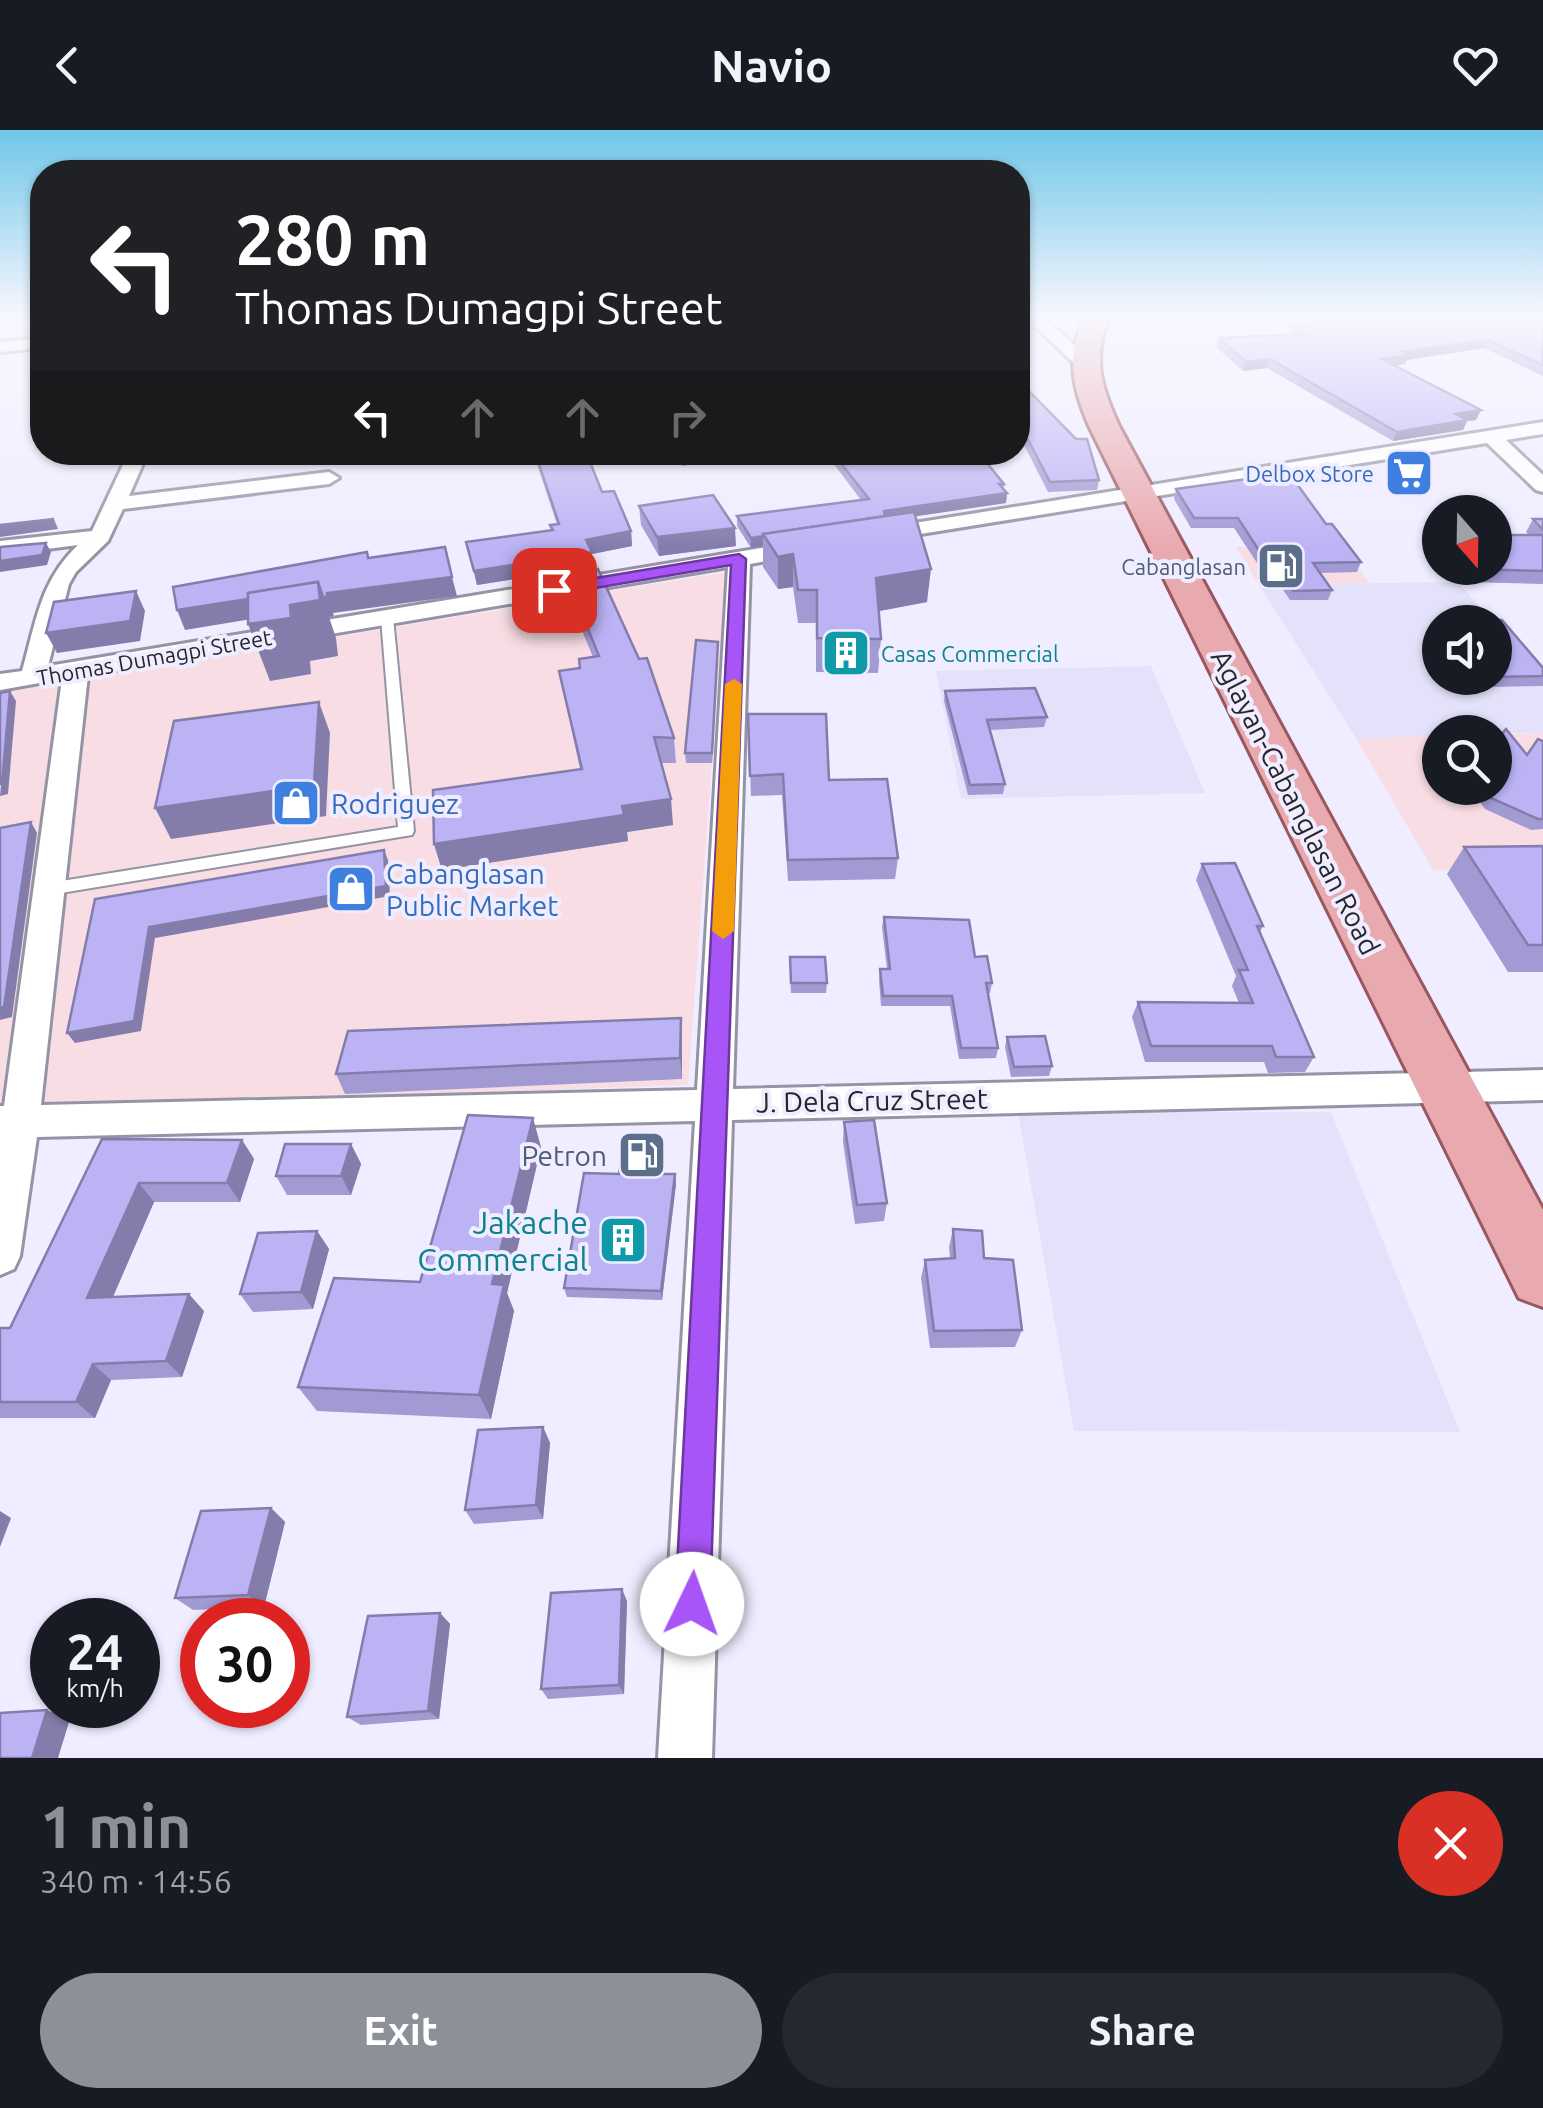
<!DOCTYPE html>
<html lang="en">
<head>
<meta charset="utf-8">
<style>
  :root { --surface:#171b24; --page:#242831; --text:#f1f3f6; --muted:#9ea1a6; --accent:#8c9099 }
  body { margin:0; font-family:Ubuntu,sans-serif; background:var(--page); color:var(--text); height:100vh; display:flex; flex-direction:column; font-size:38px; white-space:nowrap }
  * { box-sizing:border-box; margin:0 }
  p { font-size:32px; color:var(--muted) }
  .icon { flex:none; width:55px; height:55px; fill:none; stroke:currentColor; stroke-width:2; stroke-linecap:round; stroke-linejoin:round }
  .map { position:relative; height:1628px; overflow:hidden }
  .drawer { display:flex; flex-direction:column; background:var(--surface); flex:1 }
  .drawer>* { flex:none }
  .hud { position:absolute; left:30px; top:30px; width:1000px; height:305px; border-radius:40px; box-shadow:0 2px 8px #0004; background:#202124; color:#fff; overflow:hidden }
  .needle { width:65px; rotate:160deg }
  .controls { position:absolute; left:1422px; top:365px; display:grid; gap:20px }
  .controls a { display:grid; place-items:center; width:90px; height:90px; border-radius:50%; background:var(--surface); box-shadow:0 2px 8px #0004; font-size:50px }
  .speed { position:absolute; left:30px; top:1468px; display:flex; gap:20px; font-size:50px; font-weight:700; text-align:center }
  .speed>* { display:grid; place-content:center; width:130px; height:130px; border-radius:50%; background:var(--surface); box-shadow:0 2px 8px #0004; line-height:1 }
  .speed small { font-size:25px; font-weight:400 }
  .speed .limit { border:15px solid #d22; background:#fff; color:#111 }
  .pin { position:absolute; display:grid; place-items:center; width:85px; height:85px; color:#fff; margin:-42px; border-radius:20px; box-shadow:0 5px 15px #0006 }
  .me { position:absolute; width:110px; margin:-55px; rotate:3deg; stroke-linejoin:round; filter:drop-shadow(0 0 8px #0008) }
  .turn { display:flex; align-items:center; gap:35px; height:210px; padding:0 40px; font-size:45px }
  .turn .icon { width:130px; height:130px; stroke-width:2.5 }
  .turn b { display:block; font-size:70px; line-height:85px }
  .lanes { display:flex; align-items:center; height:95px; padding:0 40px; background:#0003; justify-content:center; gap:50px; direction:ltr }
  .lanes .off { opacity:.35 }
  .round { display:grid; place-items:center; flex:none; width:105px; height:105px; border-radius:52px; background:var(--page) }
  .overview { display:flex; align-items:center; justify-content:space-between; height:170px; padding:0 40px }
  h1 { font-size:60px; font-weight:600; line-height:75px; color:var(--accent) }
  .button { display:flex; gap:20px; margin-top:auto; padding:20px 40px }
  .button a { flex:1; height:115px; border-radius:60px; background:var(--accent); color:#fff; font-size:40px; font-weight:600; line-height:115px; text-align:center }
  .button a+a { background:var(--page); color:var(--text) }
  header { display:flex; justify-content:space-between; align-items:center; height:130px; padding:0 40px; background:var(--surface); font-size:45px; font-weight:600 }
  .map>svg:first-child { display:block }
</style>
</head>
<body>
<header><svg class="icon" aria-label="back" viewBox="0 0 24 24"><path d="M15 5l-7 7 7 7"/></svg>Navio<svg class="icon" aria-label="heart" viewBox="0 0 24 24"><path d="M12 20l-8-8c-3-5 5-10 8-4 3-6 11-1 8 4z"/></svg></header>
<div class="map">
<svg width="1543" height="1628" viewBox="0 0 1543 1628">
  <rect width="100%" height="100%" fill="#efedff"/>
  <g fill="#f8dee4">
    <polygon points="1341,416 1370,453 1259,455 1236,417"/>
    <polygon points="726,442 688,955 0,979 0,563"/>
    <polygon points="1543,603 1543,738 1433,740 1356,608 1440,606 1440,658 1495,658 1495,604"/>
  </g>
  <g fill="#e4e1fa">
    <polygon points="1458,452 1493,492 1440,492 1440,548 1543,550 1543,603 1440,602 1440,606 1356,608 1259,455"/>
    <polygon points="1151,536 1205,663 961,669 936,541"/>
    <polygon points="1018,982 1331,982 1460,1302 1074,1301"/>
  </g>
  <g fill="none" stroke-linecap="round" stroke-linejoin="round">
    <g stroke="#9594a4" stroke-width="4">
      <polygon id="lane" points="387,484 393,488 414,701 412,705 49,765 43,763 41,759 49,753 398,697 381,488"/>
    </g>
    <g stroke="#9594a4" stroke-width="6">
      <g id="street">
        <polygon points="1029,190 1046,190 1089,228 1089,236 1077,236"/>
        <polygon points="42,208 42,218 0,222 0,212"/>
        <polygon points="1543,292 1543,304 1506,310 1543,345 1543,362 1536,360 1487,313 877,411 866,405 877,399"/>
        <path d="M 129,322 L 148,322 L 129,366 L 329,342 L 339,348 L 329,354 L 123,379 L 108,411 L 76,442 L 69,454 L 48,536 L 804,411 L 812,413 L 815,418 L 812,423 L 750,434 L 733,959 L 1543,940 L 1543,970 L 732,990 L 712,1628 L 658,1628 L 695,991 L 37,1007 L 20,1126 L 14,1139 L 0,1145 L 0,976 L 4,976 L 62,549 L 0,560 L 0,544 L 22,541 C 36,492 40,451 78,415 L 0,425 L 0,411 L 92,401 ZM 728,437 L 697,960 L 41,975 L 88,545 Z"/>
      </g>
    </g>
    <g stroke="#9a575f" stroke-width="6">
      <path id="primary" d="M 1083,190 L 1108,190 C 1092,230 1102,259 1119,296 L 1543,1080 L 1543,1177 L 1519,1168 L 1089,296 C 1073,258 1066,230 1083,190 Z"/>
    </g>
    <use href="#lane" fill="#fff" fill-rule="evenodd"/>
    <use href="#street" fill="#fff" fill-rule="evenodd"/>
    <use href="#primary" fill="#e8aaaf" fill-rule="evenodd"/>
  </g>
  <g fill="#a29ad3">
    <polygon points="1543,190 1543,246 1484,218 1407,230 1405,234 1395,236 1476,290 1467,291 1463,300 1393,311 1267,238 1243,241 1216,217 1219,208 1289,205 1292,196"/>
    <polygon points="1018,250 1099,350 1097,360 1048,362 1018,303"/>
    <polygon points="533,322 586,322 602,362 631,401 632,416 592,424 594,437 592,437 592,440 674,608 676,633 661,633 673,695 627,702 628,711 442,740 434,714 580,639 559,541 580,538 593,527 569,469 566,448 561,449 559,442 477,455 466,412 551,400 550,395 557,394"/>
    <polygon points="816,322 978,322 1004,354 1004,360 1007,363 1006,373 915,386 927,472 879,481 881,509 878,543 816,542 816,493 798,493 793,457 778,459 763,437 763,416 751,418 737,396 737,386 861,370 833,333 822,334"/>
    <polygon points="1176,359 1326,394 1361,432 1357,442 1320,443 1332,460 1328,470 1290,470 1271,442 1263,442 1234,398 1191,398 1174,369"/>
    <polygon points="639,376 736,416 659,426 641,395"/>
    <polygon points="1533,389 1543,389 1543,454 1464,452 1453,438 1495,438 1529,405 1526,402"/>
    <polygon points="1449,490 1502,490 1543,538 1543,556 1488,557 1481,548 1495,548 1495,492 1448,492"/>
    <polygon points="718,522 712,633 686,633 685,623"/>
    <polygon points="945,561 1047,587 1044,597 990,600 1005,654 1003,664 968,665 944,571"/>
    <polygon points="748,584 829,650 898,728 895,749 788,751 782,665 751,666"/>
    <polygon points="1543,611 1543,699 1531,700 1485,679 1470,658 1495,658 1527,625"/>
    <polygon points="1543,716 1543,842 1508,842 1447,744 1464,717"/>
    <polygon points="1202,734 1263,796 1260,802 1314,927 1305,942 1268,943 1264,932 1145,932 1132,887 1138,872 1239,873 1232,856 1236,846 1196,750"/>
    <polygon points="884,787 975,827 992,853 990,863 988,863 998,918 996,928 959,929 950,876 881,876 879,850 880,839 887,839 882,797"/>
    <polygon points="790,838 827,853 826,863 791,863"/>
    <polygon points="681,888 682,909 682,949 345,964 336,944"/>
    <polygon points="1007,907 1052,936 1049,946 1011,947 1005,917"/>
    <polygon points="844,992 887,1073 884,1091 855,1094 843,1012"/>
    <polygon points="102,1009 242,1010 254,1029 240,1072 154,1072 113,1167 204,1181 182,1247 111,1250 95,1288 0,1288 0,1198 10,1198"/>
    <polygon points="351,1014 361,1034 351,1065 287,1065 276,1046"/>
    <polygon points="661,1016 657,1044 675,1044 676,1054 662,1170 567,1167 564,1158 619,1044"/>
    <polygon points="541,1017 507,1163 514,1181 491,1289 317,1281 298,1257 420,1152"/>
    <polygon points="953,1099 984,1128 1022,1200 1015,1217 930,1218 921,1148 925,1130 950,1128 949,1117"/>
    <polygon points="317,1101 329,1119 313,1179 253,1182 240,1164"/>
    <polygon points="543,1297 550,1313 543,1389 474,1394 465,1380"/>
    <polygon points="271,1378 285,1392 264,1477 193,1480 175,1468"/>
    <polygon points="627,1471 624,1564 548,1569 541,1559"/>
    <polygon points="440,1483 450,1494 439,1589 361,1595 347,1587"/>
  </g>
  <g fill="#847dac">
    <polygon points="1487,210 1484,218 1407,230 1405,234 1379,238 1382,229 1403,222"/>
    <polygon points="1270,229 1267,238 1243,241 1246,232"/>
    <polygon points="1481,280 1476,290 1467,291 1463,300 1393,311 1397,302 1456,284"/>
    <polygon points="709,322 730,322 730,328 682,336 682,327"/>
    <polygon points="752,322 792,322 792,326 733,334 732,325"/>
    <polygon points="833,323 833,333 822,334 822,324"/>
    <polygon points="1007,363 1006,373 884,391 884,381"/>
    <polygon points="54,389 58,399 0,407 0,397"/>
    <polygon points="735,398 736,416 659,426 657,407"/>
    <polygon points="631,401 632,416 592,424 594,437 592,437 592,444 561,449 559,434 586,410"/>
    <polygon points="763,406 763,416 751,418 751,408"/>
    <polygon points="46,413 51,422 47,435 0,442 0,431"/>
    <polygon points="793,424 793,457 778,459 778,427"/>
    <polygon points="557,428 559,442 477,455 474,441"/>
    <polygon points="931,439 927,472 874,482 876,448"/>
    <polygon points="452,447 457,466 333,483 334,486 329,487 336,508 338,526 310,531 311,544 270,551 248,494 264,487 185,500 177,480 318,452 327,463"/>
    <polygon points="136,461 145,481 140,511 57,523 46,503"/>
    <polygon points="718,512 718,522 712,633 712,623"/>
    <polygon points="10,561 16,571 8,664 0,666"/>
    <polygon points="319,572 330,603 326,686 171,709 155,678"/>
    <polygon points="671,669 673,695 627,702 628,711 442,740 434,714 622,676"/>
    <polygon points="31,692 37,703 12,887 0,890 0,878"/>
    <polygon points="384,720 388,730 390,766 155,808 141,901 75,913 67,903 149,797"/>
    <polygon points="681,888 682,909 682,949 680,928"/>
    <polygon points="533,988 541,1017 507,1163 514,1181 491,1289 479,1265 492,1154"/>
    <polygon points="659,1006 661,1016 656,1054 655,1044"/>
    <polygon points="242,1010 254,1029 240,1072 227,1053"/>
    <polygon points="351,1014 361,1034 351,1065 341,1046"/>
    <polygon points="675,1044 676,1054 662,1170 661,1161"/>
    <polygon points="139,1053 154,1072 105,1185 87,1168"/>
    <polygon points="317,1101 329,1119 313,1179 301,1162"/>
    <polygon points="189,1164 204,1181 182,1247 166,1231"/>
    <polygon points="93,1234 111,1250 95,1288 76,1272"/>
    <polygon points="543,1297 550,1313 543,1389 536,1375"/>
    <polygon points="271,1378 285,1392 264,1477 248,1465"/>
    <polygon points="0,1381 11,1388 0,1417"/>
    <polygon points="622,1459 627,1471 624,1564 619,1555"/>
    <polygon points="440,1483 450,1494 439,1589 428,1581"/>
    <polygon points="47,1580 70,1589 58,1628 32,1628"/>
  </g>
  <g fill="#bcb3f5" stroke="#847dac" stroke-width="2.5">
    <polygon points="1332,190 1543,190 1543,235 1487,210 1403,222 1409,225 1382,229 1481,280 1456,284 1467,290 1397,302 1270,229 1246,232 1219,208 1305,204 1292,196"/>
    <polygon points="1018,250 1076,309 1087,309 1099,350 1050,352 1018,290"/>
    <polygon points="535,322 586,322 602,362 614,361 631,401 586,410 592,422 588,423 591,429 559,434 557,428 474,441 466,412 553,400 550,395 559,394"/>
    <polygon points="682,322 709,322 682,327"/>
    <polygon points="821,322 978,322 1004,354 999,354 1007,363 884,381 885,386 763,404 764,406 751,408 737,386 869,369 833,323 822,324"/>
    <polygon points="1289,343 1326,394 1332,394 1361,432 1313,433 1332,460 1293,461 1274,433 1267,433 1238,388 1194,388 1176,359"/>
    <polygon points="713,365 735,398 657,407 639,376"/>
    <polygon points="914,382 931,439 876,448 881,509 817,508 817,460 798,460 793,424 778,427 763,404"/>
    <polygon points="54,389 0,397 0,395"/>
    <polygon points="1533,389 1543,389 1543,400"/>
    <polygon points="1495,405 1543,405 1543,441 1470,439 1469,438 1495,438"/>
    <polygon points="46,413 42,425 0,431 0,417"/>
    <polygon points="445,417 452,447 327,463 327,467 323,467 318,452 248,463 248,469 177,480 173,457 367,422 368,428"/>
    <polygon points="598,439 639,529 647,528 674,608 654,607 671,669 622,676 624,685 434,714 433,660 582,639 559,541 580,538 579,529 599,526 566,445"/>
    <polygon points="318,452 320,470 290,475 291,488 248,494 248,463"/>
    <polygon points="136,461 130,491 46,503 54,472"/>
    <polygon points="1449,490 1502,490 1543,538 1543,546 1495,547 1495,492 1451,492"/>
    <polygon points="696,510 718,512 712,623 685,623"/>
    <polygon points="1035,558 1047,587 987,590 1005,654 970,655 945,561"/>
    <polygon points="10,561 2,654 0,654 0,563"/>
    <polygon points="319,572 314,655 155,678 174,591"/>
    <polygon points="748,584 826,584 829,650 887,649 898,728 788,730 783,644 750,646"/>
    <polygon points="1506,599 1527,625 1538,609 1543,611 1543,689 1538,689 1491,668 1483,658 1495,658 1495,612"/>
    <polygon points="31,692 4,877 0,878 0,698"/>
    <polygon points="1543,716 1543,815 1528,815 1464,717"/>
    <polygon points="384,720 386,756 149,797 134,891 67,903 95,769"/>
    <polygon points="1235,733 1263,796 1257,796 1314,927 1276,927 1272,916 1151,916 1138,872 1253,873 1239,840 1248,840 1202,734"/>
    <polygon points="884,787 969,790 975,827 987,826 992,853 986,853 998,918 961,918 952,866 883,866 880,839 890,839"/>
    <polygon points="790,827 825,827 827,853 791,853"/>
    <polygon points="681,888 680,928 336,944 348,901"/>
    <polygon points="1045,906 1052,936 1014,937 1007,907"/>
    <polygon points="468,985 533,988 492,1154 504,1155 479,1265 298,1257 334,1148 420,1152"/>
    <polygon points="874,990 887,1073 857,1075 844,992"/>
    <polygon points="625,1005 659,1006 655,1044 675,1044 661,1161 564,1158 584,1043 619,1044"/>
    <polygon points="102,1009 242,1010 227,1053 139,1053 87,1168 189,1164 166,1231 93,1234 76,1272 0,1272 0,1198 10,1198"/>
    <polygon points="285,1014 351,1014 341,1046 276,1046"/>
    <polygon points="953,1099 982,1101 984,1128 1013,1130 1022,1200 934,1201 925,1130 955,1128"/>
    <polygon points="317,1101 301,1162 240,1164 258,1103"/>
    <polygon points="543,1297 536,1375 465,1380 478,1300"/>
    <polygon points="271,1378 248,1465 175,1468 201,1381"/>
    <polygon points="622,1459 619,1555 541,1559 551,1463"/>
    <polygon points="440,1483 428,1581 347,1587 368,1486"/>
    <polygon points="47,1580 32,1628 0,1628 0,1583"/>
  </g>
  <linearGradient id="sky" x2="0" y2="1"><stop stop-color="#70c7e7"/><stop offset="0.45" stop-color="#f8f7ff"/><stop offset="1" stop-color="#f8f7ff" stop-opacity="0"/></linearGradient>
  <rect width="1543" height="418" fill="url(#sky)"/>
  <polygon fill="#a855f7" stroke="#6d37a1" stroke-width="2.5" points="739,424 746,429 710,1474 705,1486 692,1492 680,1486 675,1474 731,435 554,465 546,460 554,455"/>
  <polygon fill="#f59e0b" points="734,549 742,554 734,801 723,809 712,801 725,554"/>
  <defs>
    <g id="supermarket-square" transform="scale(2.5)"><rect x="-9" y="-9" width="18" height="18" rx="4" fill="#3f7fe0" stroke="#efedff"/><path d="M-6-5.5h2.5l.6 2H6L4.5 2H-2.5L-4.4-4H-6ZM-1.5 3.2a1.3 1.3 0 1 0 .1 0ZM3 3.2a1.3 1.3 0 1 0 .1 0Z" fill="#fff"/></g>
    <g id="fuel-square" transform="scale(2.5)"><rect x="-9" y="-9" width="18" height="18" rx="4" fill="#5c6f8a" stroke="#efedff"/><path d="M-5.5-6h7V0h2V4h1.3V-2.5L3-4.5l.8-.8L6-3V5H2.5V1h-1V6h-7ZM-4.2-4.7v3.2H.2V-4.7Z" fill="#fff"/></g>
    <g id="building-square" transform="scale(2.5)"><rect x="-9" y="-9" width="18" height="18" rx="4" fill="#0f9aa8" stroke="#efedff"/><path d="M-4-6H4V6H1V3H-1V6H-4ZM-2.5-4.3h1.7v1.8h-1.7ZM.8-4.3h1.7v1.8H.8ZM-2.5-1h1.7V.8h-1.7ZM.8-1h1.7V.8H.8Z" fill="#fff"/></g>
    <g id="shop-square" transform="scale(2.5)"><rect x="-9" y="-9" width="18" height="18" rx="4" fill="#3f7fe0" stroke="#efedff"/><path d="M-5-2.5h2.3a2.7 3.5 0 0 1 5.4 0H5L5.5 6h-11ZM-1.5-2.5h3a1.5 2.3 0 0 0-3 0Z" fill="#fff"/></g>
  </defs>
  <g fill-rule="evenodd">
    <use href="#supermarket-square" x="1409" y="343"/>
    <use href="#fuel-square" x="1281" y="436"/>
    <use href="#building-square" x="846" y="523"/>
    <use href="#shop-square" x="296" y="673"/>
    <use href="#shop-square" x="351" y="759"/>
    <use href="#fuel-square" x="642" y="1025"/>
    <use href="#building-square" x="623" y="1110"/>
  </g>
  <g text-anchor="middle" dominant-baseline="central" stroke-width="8" stroke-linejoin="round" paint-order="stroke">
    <g font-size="22" fill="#366cbe" stroke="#efedff" text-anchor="end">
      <text x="1374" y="343">Delbox Store</text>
    </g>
    <g font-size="22" fill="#4e5e75" stroke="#efedff" text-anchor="end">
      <text x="1246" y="436">Cabanglasan</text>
    </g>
    <g font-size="22" fill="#0d838f" stroke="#efedff" text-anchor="start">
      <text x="881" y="523">Casas Commercial</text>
    </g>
    <g font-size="22" fill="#27262c" stroke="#efedff">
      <text transform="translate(154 527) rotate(-10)">Thomas Dumagpi Street</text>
    </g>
    <g font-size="28" fill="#27262c" stroke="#efedff">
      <text transform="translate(1296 672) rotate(63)">Aglayan-Cabanglasan Road</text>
      <text transform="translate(872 970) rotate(-1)">J. Dela Cruz Street</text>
    </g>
    <g font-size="28" fill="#366cbe" stroke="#efedff" text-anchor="start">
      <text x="331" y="673">Rodriguez</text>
      <text x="386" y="743">Cabanglasan<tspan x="386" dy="32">Public Market</tspan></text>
    </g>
    <g font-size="28" fill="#4e5e75" stroke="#efedff" text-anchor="end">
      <text x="607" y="1025">Petron</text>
    </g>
    <g font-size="32" fill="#0d838f" stroke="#efedff" text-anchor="end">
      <text x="588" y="1092">Jakache<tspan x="588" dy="37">Commercial</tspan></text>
    </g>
  </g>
</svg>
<div class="controls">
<a><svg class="needle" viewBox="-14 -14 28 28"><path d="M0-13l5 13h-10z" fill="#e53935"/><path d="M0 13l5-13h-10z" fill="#9ea1a6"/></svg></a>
<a><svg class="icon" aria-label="sound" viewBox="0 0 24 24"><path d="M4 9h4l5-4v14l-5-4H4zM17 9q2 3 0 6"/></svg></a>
<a><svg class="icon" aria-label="search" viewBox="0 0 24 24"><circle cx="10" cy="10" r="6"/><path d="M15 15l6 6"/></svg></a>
</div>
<div class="speed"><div>24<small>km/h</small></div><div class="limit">30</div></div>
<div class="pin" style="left:554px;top:460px;background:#d93025"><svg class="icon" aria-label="arrive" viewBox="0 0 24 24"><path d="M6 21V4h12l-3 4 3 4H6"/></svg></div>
<svg class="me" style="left:692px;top:1474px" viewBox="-20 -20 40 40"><circle r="19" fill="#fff"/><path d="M0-13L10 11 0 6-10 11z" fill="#a855f7"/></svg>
<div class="hud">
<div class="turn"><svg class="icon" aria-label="left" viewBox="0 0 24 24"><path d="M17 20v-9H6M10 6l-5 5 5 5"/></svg><div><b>280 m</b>Thomas Dumagpi Street</div></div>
<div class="lanes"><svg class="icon" aria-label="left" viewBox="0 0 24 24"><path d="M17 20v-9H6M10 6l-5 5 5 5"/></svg><svg class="icon off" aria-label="ahead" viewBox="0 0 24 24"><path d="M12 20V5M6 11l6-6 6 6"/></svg><svg class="icon off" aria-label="ahead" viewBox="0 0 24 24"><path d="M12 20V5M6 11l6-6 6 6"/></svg><svg class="icon off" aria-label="right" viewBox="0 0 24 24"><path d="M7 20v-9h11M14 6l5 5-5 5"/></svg></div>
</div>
</div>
<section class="drawer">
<div class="overview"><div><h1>1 min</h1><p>340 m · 14:56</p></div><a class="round" style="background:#d93025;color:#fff"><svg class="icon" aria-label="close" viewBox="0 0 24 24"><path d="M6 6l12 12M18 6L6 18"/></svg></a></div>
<div class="button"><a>Exit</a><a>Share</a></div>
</section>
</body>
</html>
